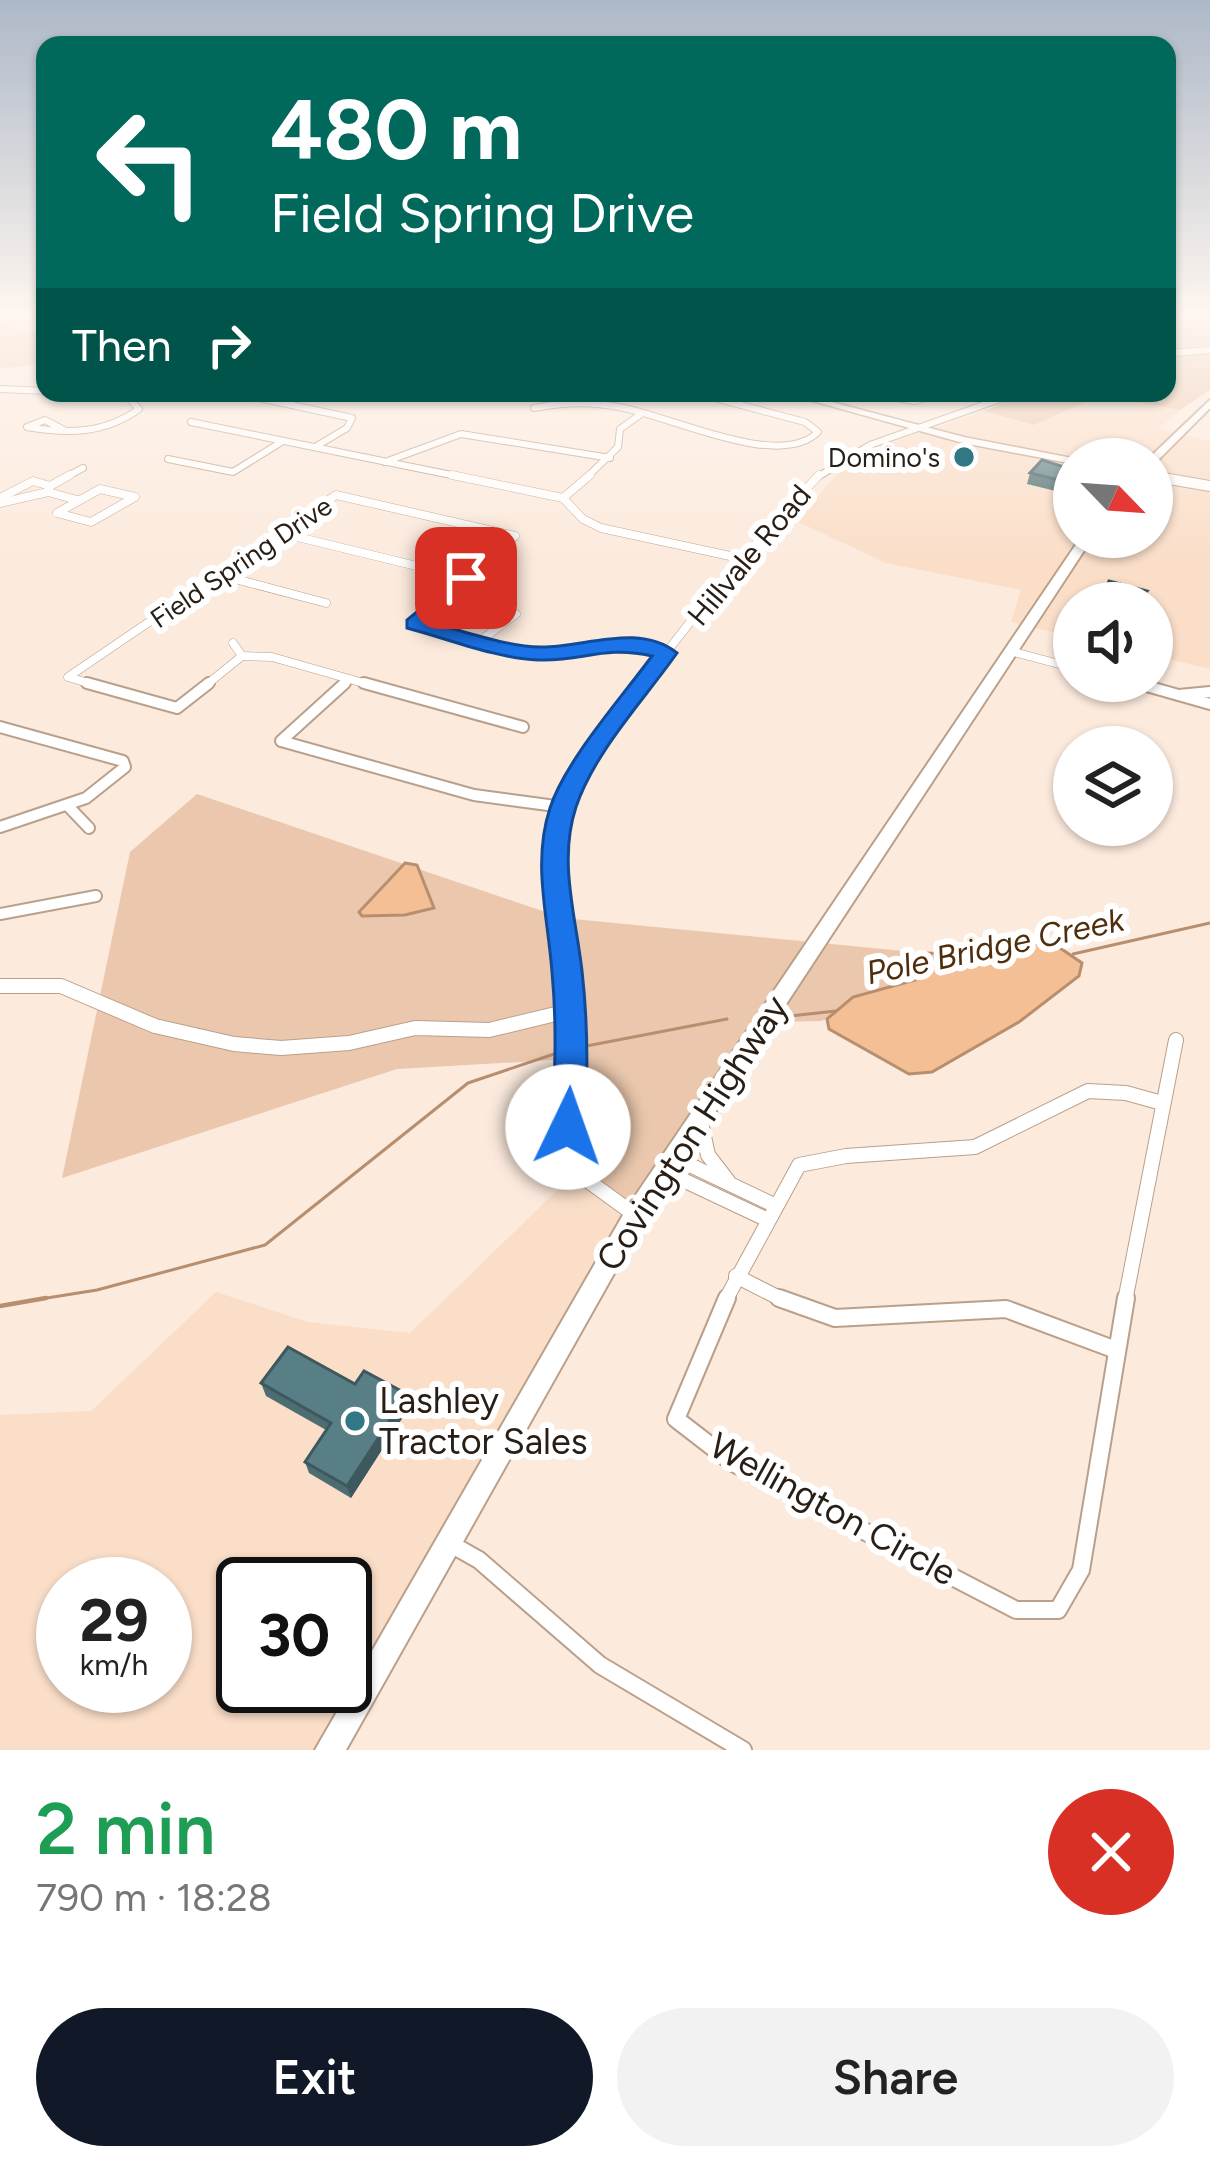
<!DOCTYPE html>
<html lang="en">
<head>
<meta charset="utf-8">
<style>
  :root { --surface:#fff; --page:#f2f2f2; --text:#222; --muted:#767676; --accent:#111827 }
  body { margin:0; font-family:Figtree,sans-serif; background:var(--page); color:var(--text); height:100vh; display:flex; flex-direction:column; font-size:45px; white-space:nowrap }
  * { box-sizing:border-box; margin:0 }
  p { font-size:39px; color:var(--muted) }
  .icon { flex:none; width:66px; height:66px; fill:none; stroke:currentColor; stroke-width:2; stroke-linecap:round; stroke-linejoin:round }
  .map { position:relative; height:1750px; overflow:hidden }
  .sheet { display:flex; flex-direction:column; background:var(--surface); flex:1 }
  .sheet>* { flex:none }
  .top-card { position:absolute; left:36px; top:36px; width:1140px; height:366px; border-radius:24px; box-shadow:0 3px 9px #0004; background:#00695c; color:#fff; overflow:hidden }
  .needle { width:78px; rotate:115deg }
  .controls { position:absolute; left:1053px; top:438px; display:grid; gap:24px }
  .controls a { display:grid; place-items:center; width:120px; height:120px; border-radius:50%; background:var(--surface); box-shadow:0 3px 9px #0004; font-size:60px }
  .speed { position:absolute; left:36px; top:1557px; display:flex; gap:24px; font-size:60px; font-weight:700; text-align:center }
  .speed>* { display:grid; place-content:center; width:156px; height:156px; border-radius:50%; background:var(--surface); box-shadow:0 3px 9px #0004; line-height:1 }
  .speed small { font-size:30px; font-weight:400 }
  .speed .limit { border:6px solid #111; border-radius:18px; background:#fff; color:#111 }
  .pin { position:absolute; display:grid; place-items:center; width:102px; height:102px; color:#fff; margin:-51px; border-radius:24px; box-shadow:0 6px 18px #0006 }
  .me { position:absolute; width:132px; margin:-66px; rotate:3deg; stroke-linejoin:round; filter:drop-shadow(0 0 9px #0008) }
  .turn { display:flex; align-items:center; gap:42px; height:252px; padding:0 36px; font-size:54px }
  .turn .icon { width:156px; height:156px; stroke-width:2.5 }
  .turn b { display:block; font-size:84px; line-height:102px }
  .then { display:flex; align-items:center; height:114px; padding:0 36px; background:#0003; gap:24px; font-size:45px }
  .round { display:grid; place-items:center; flex:none; width:126px; height:126px; border-radius:63px; background:var(--page) }
  .head { display:flex; align-items:center; justify-content:space-between; height:204px; padding:0 36px }
  h1 { font-size:72px; font-weight:600; line-height:90px; color:#1e9e55 }
  .action { display:flex; gap:24px; margin-top:auto; padding:24px 36px }
  .action a { flex:1; height:138px; border-radius:72px; background:var(--accent); color:#fff; font-size:48px; font-weight:600; line-height:138px; text-align:center }
  .action a+a { background:var(--page); color:var(--text) }
  .map>svg:first-child { display:block }
</style>
</head>
<body>
<div class="map">
<svg width="1210" height="1750" viewBox="0 0 1210 1750">
  <rect width="100%" height="100%" fill="#fceadd"/>
  <g fill="#fadec8" fill-rule="evenodd">
    <path d="M 1102,395 L 1180,410 L 1159,429 L 1210,441 L 1210,669 L 1152,655 L 1152,603 L 1074,603 L 1074,637 L 1011,622 L 1021,590 L 886,563 L 796,521 L 853,456 L 983,411 L 1034,425 ZM 1074,459 L 1152,459 L 1152,537 L 1074,537 Z"/>
    <path d="M 576,1172 L 628,1209 L 330,1750 L 0,1750 L 0,1415 L 91,1411 L 216,1292 L 308,1322 L 410,1333 ZM 63,1584 L 165,1584 L 165,1686 L 63,1686 ZM 243,1584 L 345,1584 L 345,1686 L 243,1686 Z"/>
  </g>
  <g fill="#ebc8ad">
    <polygon points="1167,317 1210,317 1210,390 1180,410 1102,395 1034,425 984,411 1027,393 1167,393"/>
    <polygon points="0,324 45,334 45,363 0,369"/>
    <polygon points="197,794 563,918 924,953 912,985 821,1021 763,1022 628,1209 576,1172 572,1059 397,1069 62,1178 130,852"/>
  </g>
  <g fill="#f4bf95" stroke="#b78f6f" stroke-width="3">
    <polygon points="405,863 417,865 434,908 405,915 362,916 359,912"/>
    <polygon points="1034,944 1060,948 1082,963 1079,976 1019,1022 932,1072 909,1074 829,1029 827,1019 853,997 915,980 928,953 984,956"/>
  </g>
  <g fill="none" stroke-linecap="round" stroke-linejoin="round">
    <g stroke="#b78f6f" stroke-width="3">
      <polyline points="1073,954 1210,923"/>
      <polyline points="790,1016 836,1011"/>
      <polyline points="576,1048 727,1019"/>
      <polyline points="28,1301 97,1290 265,1245 468,1083 566,1050"/>
    </g>
    <polyline stroke="#b78f6f" stroke-width="4.5" points="0,1306 46,1298"/>
    <g stroke="#baa08a" stroke-width="8">
      <g id="minor-far4">
        <polyline points="1167,361 1172,353 1210,350"/>
        <polyline points="0,389 96,393"/>
        <polyline points="236,393 352,418 347,428 315,447"/>
        <polyline points="865,393 915,401 945,393"/>
        <path d="M 534,408 C 563,402 589,401 619,407 C 669,415 779,471 818,432 L 805,422 L 696,393"/>
        <polyline points="191,422 466,478"/>
        <path d="M 64,430 L 45,420 L 27,427 C 68,434 104,434 139,409 L 124,393"/>
        <polyline points="168,459 233,472 283,441"/>
        <polyline points="385,462 461,434 610,458"/>
        <polyline points="64,478 83,468"/>
        <polyline points="586,478 618,447 620,429 641,414"/>
        <polyline points="816,478 870,445 1017,393"/>
      </g>
    </g>
    <g stroke="#baa08a" stroke-width="9">
      <g id="minor-far3">
        <polyline points="452,475 563,498 583,519 601,528 744,559"/>
        <polyline points="50,486 70,475"/>
        <polygon points="100,489 135,497 91,522 57,513"/>
        <polyline points="0,498 33,481 50,486 48,492"/>
        <polyline points="563,498 590,475"/>
        <polyline points="0,503 48,492 77,500"/>
        <polyline points="281,533 466,578"/>
        <polyline points="220,575 326,603"/>
        <polyline points="480,641 516,614"/>
        <polyline points="1010,651 1074,668"/>
        <polyline points="242,656 272,657 374,686"/>
        <polyline points="1136,683 1145,686"/>
        <polyline points="98,686 68,677 336,495 515,536 414,624 521,652 544,654 618,642 666,653"/>
        <polyline points="205,686 242,656 233,643"/>
        <polyline points="342,686 349,679"/>
        <polyline points="640,686 727,575 819,475"/>
      </g>
    </g>
    <g stroke="#baa08a" stroke-width="14">
      <g id="minor-far2">
        <polyline points="87,683 177,708 209,683"/>
        <polyline points="345,683 281,741 474,795 563,807"/>
        <polyline points="364,683 523,727"/>
        <polyline points="1136,683 1210,704"/>
        <polyline points="1179,695 1210,692"/>
        <polyline points="0,727 123,761 125,767 86,798 0,827"/>
        <polyline points="68,806 89,828"/>
        <polyline points="0,914 96,896"/>
        <path d="M 565,954 C 549,816 561,793 642,683"/>
      </g>
    </g>
    <g stroke="#baa08a" stroke-width="16">
      <g id="minor-far1">
        <polyline points="565,951 576,1172 635,1215"/>
        <polyline points="0,986 61,986 155,1026 234,1044 281,1048 349,1043 415,1028 489,1030 568,1011"/>
        <polyline points="701,1123 708,1155 728,1181"/>
        <polyline points="673,1157 776,1206"/>
        <polyline points="664,1171 768,1220"/>
        <polyline points="736,1276 785,1301"/>
        <polyline points="725,1301 799,1165 846,1156 975,1147 1088,1091 1126,1093 1162,1103"/>
        <polyline points="1125,1301 1176,1040"/>
      </g>
    </g>
    <g stroke="#baa08a" stroke-width="20">
      <g id="minor">
        <polyline points="727,1298 676,1419 733,1463 1016,1610 1058,1610 1081,1570 1126,1298"/>
        <polyline points="779,1298 835,1318 1006,1309 1116,1350"/>
        <polyline points="449,1543 479,1560 600,1665 743,1750"/>
      </g>
    </g>
    <g stroke="#baa08a" stroke-width="9">
      <polyline id="tertiary-far1" points="1152,476 1165,478"/>
    </g>
    <g stroke="#baa08a" stroke-width="12">
      <polyline id="tertiary" points="1152,476 1210,486"/>
    </g>
    <g stroke="#baa08a" stroke-width="3">
      <g id="secondary">
        <polygon points="0,317 5,317 0,319"/>
        <polygon points="784,393 798,393 964,437 1077,459 1074,459 1074,464 963,443"/>
      </g>
    </g>
    <g stroke="#baa08a" stroke-width="4">
      <g id="primary">
        <polygon points="1210,400 1210,408 1156,462 1152,463 1152,459 1148,459"/>
        <polygon points="1081,537 1093,537 643,1222 346,1750 315,1750 627,1208"/>
      </g>
    </g>
    <use href="#minor-far4" stroke="#fff" stroke-width="6"/>
    <use href="#minor-far3" stroke="#fff" stroke-width="8"/>
    <use href="#minor-far2" stroke="#fff" stroke-width="10"/>
    <use href="#minor-far1" stroke="#fff" stroke-width="14"/>
    <use href="#minor" stroke="#fff" stroke-width="16"/>
    <use href="#tertiary-far1" stroke="#fff" stroke-width="8"/>
    <use href="#tertiary" stroke="#fff" stroke-width="10"/>
    <use href="#secondary" fill="#fff" fill-rule="evenodd"/>
    <use href="#primary" fill="#fff" fill-rule="evenodd"/>
  </g>
  <g fill="#4d6d73">
    <polygon points="1074,470 1074,488 1068,494 1027,484 1030,473"/>
    <polygon points="1105,589 1147,591 1144,600 1118,602 1102,599"/>
    <polygon points="261,1383 355,1384 410,1406 351,1498 309,1473 305,1462 326,1430 266,1396"/>
  </g>
  <polygon fill="#3e595e" points="407,1394 410,1406 351,1498 347,1486"/>
  <g fill="#597f86" stroke="#3e595e" stroke-width="3">
    <polygon points="1114,444 1126,446 1123,455 1111,453"/>
    <polygon points="1042,460 1074,470 1074,480 1071,483 1030,473"/>
    <polygon points="1109,581 1147,591 1135,603 1117,603 1122,594 1105,589"/>
    <polygon points="288,1347 355,1384 364,1371 407,1394 347,1486 305,1462 331,1423 261,1383"/>
  </g>
  <linearGradient id="sky" x2="0" y2="1"><stop stop-color="#adb8c7"/><stop offset="0.56" stop-color="#fef6f0"/><stop offset="1" stop-color="#fef6f0" stop-opacity="0"/></linearGradient>
  <rect width="1210" height="562" fill="url(#sky)"/>
  <path fill="#1a73e8" stroke="#114b97" stroke-width="3" d="M 466,572 L 473,573 L 473,582 L 429,622 C 464,631 503,646 540,647 C 584,648 638,622 677,653 C 644,700 595,751 576,807 C 558,861 576,917 582,971 C 588,1023 588,1075 585,1127 L 580,1137 L 568,1141 L 557,1137 L 552,1127 C 555,1075 557,1024 552,972 C 548,917 532,863 550,808 C 565,761 622,697 652,656 C 602,645 583,662 538,660 C 495,658 449,639 407,628 L 407,620 Z"/>
  <g fill="#317784" stroke="#fff" stroke-width="4.5">
    <circle cx="964" cy="457" r="12"/>
    <circle cx="355" cy="1421" r="12"/>
  </g>
  <g text-anchor="middle" dominant-baseline="central" stroke-width="12" stroke-linejoin="round" paint-order="stroke">
    <g font-size="27" fill="#281e16" stroke="#fff" text-anchor="end">
      <text x="940" y="457">Domino's</text>
    </g>
    <g font-size="27" fill="#281e16" stroke="#fff">
      <text transform="translate(241 562) rotate(-34)">Field Spring Drive</text>
    </g>
    <g font-size="30" fill="#281e16" stroke="#fff">
      <text transform="translate(749 555) rotate(-50)">Hillvale Road</text>
    </g>
    <g font-size="33" font-style="italic" fill="#502e0d" stroke="#fff">
      <text transform="translate(995 946) rotate(-12)">Pole Bridge Creek</text>
    </g>
    <g font-size="36" fill="#281e16" stroke="#fff">
      <text transform="translate(692 1133) rotate(-57)">Covington Highway</text>
      <text transform="translate(833 1509) rotate(29)">Wellington Circle</text>
    </g>
    <g font-size="36" fill="#281e16" stroke="#fff" text-anchor="start">
      <text x="379" y="1400">Lashley<tspan x="379" dy="41">Tractor Sales</tspan></text>
    </g>
  </g>
</svg>
<div class="controls">
<a><svg class="needle" viewBox="-14 -14 28 28"><path d="M0-13l5 13h-10z" fill="#e53935"/><path d="M0 13l5-13h-10z" fill="#767676"/></svg></a>
<a><svg class="icon" aria-label="sound" viewBox="0 0 24 24"><path d="M4 9h4l5-4v14l-5-4H4zM17 9q2 3 0 6"/></svg></a>
<a><svg class="icon" aria-label="layers" viewBox="0 0 24 24"><path d="M12 4l9 5-9 5-9-5zM3 14l9 5 9-5"/></svg></a>
</div>
<div class="speed"><div>29<small>km/h</small></div><div class="limit">30</div></div>
<div class="pin" style="left:466px;top:578px;background:#d93025"><svg class="icon" aria-label="arrive" viewBox="0 0 24 24"><path d="M6 21V4h12l-3 4 3 4H6"/></svg></div>
<svg class="me" style="left:568px;top:1127px" viewBox="-20 -20 40 40"><circle r="19" fill="#fff"/><path d="M0-13L10 11 0 6-10 11z" fill="#1a73e8"/></svg>
<div class="top-card">
<div class="turn"><svg class="icon" aria-label="left" viewBox="0 0 24 24"><path d="M17 20v-9H6M10 6l-5 5 5 5"/></svg><div><b>480 m</b>Field Spring Drive</div></div>
<div class="then">Then<svg class="icon" aria-label="right" viewBox="0 0 24 24"><path d="M7 20v-9h11M14 6l5 5-5 5"/></svg></div>
</div>
</div>
<section class="sheet">
<div class="head"><div><h1>2 min</h1><p>790 m · 18:28</p></div><a class="round" style="background:#d93025;color:#fff"><svg class="icon" aria-label="close" viewBox="0 0 24 24"><path d="M6 6l12 12M18 6L6 18"/></svg></a></div>
<div class="action"><a>Exit</a><a>Share</a></div>
</section>
</body>
</html>
